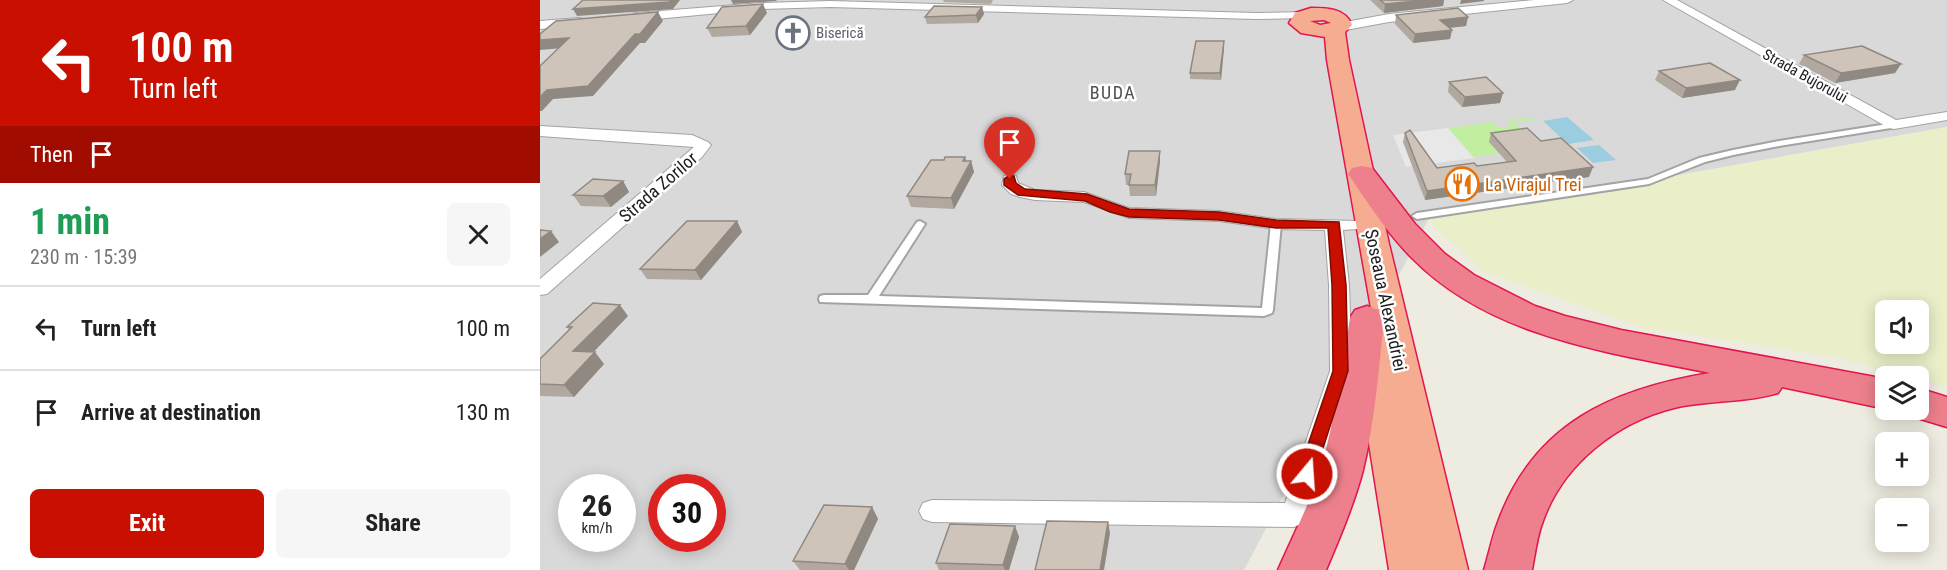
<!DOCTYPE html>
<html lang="en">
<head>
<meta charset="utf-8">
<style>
  :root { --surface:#fff; --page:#f6f6f6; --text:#222; --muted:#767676; --line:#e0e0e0; --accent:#c80f00 }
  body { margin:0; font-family:"Roboto Condensed",sans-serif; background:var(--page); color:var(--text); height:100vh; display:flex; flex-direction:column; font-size:22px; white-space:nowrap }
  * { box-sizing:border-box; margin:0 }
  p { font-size:20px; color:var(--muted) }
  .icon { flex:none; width:33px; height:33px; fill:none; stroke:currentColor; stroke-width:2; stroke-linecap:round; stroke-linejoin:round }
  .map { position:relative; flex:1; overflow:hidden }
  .side { display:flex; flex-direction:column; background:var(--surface); width:540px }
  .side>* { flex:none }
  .hud { background:#c80f00; color:#fff; overflow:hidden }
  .controls { position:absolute; left:1335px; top:300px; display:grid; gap:12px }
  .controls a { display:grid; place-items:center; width:54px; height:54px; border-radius:9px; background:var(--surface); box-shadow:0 3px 15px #0003; font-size:30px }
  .speed { position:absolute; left:18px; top:474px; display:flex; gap:12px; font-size:30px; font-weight:700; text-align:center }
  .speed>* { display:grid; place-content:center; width:78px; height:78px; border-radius:50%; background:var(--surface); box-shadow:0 3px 15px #0003; line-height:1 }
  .speed small { font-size:15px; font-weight:400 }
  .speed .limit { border:9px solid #d22; background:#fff; color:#111 }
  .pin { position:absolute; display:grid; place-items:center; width:51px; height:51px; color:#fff; margin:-62px -26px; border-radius:50% 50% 50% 0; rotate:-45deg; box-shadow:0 0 6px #0007 }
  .pin .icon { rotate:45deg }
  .me { position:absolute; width:66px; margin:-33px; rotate:18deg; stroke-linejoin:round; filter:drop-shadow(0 0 4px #0008) }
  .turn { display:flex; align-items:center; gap:21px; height:126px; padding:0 30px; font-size:27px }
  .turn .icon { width:78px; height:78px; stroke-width:2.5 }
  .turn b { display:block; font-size:42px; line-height:51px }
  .then { display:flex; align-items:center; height:57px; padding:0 30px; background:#0003; gap:12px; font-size:22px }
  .round { display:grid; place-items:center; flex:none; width:63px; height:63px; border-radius:9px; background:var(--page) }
  .overview { display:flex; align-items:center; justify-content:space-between; height:102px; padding:0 30px }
  h1 { font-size:36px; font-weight:700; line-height:45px; color:#1e9e55 }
  .cta { display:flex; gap:12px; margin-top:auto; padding:12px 30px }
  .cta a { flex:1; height:69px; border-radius:9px; background:var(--accent); color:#fff; font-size:24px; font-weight:700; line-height:69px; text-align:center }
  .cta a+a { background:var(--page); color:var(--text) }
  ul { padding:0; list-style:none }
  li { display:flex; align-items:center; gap:18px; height:84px; padding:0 30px; border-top:2px solid var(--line) }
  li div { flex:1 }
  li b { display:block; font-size:22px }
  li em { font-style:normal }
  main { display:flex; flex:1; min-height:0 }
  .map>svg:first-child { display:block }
</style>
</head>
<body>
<main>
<section class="side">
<div class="hud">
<div class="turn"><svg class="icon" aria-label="left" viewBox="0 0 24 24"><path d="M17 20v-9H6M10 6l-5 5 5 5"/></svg><div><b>100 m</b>Turn left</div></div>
<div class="then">Then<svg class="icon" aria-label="arrive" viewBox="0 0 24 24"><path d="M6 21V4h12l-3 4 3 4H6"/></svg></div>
</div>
<div class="overview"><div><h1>1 min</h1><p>230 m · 15:39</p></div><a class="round"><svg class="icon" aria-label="close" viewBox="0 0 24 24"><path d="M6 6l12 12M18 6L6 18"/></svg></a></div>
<ul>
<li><svg class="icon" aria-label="left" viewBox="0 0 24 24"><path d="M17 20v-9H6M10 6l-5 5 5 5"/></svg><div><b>Turn left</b></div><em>100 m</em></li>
<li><svg class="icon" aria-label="arrive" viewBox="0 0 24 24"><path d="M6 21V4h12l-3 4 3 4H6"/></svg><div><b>Arrive at destination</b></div><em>130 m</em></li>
</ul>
<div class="cta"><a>Exit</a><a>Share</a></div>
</section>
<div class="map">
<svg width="1407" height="570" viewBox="0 0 1407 570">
  <rect width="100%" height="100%" fill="#eeebe0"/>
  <path fill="#dad9d9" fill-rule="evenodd" d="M 0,0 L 1407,0 L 1407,127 L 888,220 L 704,570 L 0,570 ZM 32,488 L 82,488 L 82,538 L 32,538 ZM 122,488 L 172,488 L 172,538 L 122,538 Z"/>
  <path fill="#eaefc9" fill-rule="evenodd" d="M 1407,127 L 1407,388 L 1379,379 L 1378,376 L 1368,376 L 1295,357 L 1102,327 L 944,272 L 888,220 ZM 1346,310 L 1378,310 L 1378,344 L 1346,344 Z"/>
  <polygon fill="#c1eea1" points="993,117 995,119 974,122 1000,148 933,157 908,128 953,122 958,128 972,126 967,120"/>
  <polygon fill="#e8e8e8" points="908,128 934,158 866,167 853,135"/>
  <g fill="#9ccce0">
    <polygon points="1027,117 1054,140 1028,144 1003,121"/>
    <polygon points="1059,145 1076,160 1053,163 1037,148"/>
  </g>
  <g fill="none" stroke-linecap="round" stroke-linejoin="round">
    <g stroke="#a3a3a3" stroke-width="4">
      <g id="service">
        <polygon points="1354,123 1358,125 1357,127 1239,146 1193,155 1165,162 1109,184 877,219 872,216 877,213 1108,179 1159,158 1193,150 1239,141"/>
        <polygon points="380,221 385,224 339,296 722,308 731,224 733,222 739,222 741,224 733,310 732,313 724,316 280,302 279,299 280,296 284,295 328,295 377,222"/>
      </g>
    </g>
    <g stroke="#a3a3a3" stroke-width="2">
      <g id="minor">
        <polygon points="994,0 1033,0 1027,3 849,22 800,31 794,27 800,23 849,14"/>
        <polygon points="1123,0 1137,0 1356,120 1407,112 1407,120 1354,129 1349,128"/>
        <polygon points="290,1 716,13 767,12 773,15 767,18 716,19 290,7 221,9 95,21 89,17 95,13 221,3"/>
        <polygon points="39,18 43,19 43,25 0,29 0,21"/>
        <polygon points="0,126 152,135 168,142 171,145 162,157 7,294 0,295 0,279 154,147 0,136"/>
        <polygon points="470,174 476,176 478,183 495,190 544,192 589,208 679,211 736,219 818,221 821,225 818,229 803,230 809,285 812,371 763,523 754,527 392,522 383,519 379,511 383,503 392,500 745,503 790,371 789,285 785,230 736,229 679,221 589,218 544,202 495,200 480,197 471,194 462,185 464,176"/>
      </g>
    </g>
    <g stroke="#e4154d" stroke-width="3">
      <path id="trunk" d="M 771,8 C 787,8 805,8 812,25 L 805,32 L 809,60 L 849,244 L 928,570 L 849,570 L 812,336 L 817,327 L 834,325 L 787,60 L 785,37 L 761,33 L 749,23 L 755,13 ZM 784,20 L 791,23 L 780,25 L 770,21 Z"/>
    </g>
    <g stroke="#e4154d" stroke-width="3">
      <g id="motorway">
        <path d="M 822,166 L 832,168 L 875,224 L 905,254 L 934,275 L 995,306 L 1025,316 L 1081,330 L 1346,379 L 1346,409 L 1242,387 L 1238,393 C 1205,403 1168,400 1134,408 C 1077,422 1023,464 1003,521 C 997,536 995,554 992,570 L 944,570 C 949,554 952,537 958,522 C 994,423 1073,389 1170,373 C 1066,352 950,337 872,258 C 847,233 828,203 808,174 L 812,168 Z"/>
        <path d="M 827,306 L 839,310 L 844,318 C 839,369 835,420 823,470 C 814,504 800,537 786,570 L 738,570 C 753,536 770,503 781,468 C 795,419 802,368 810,318 L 815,310 Z"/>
        <polygon points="1378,388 1407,397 1407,427 1364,414 1362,410 1378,410"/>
      </g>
    </g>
    <use href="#service" fill="#fff" fill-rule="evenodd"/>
    <use href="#minor" fill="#fff" fill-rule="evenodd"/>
    <use href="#trunk" fill="#f6ac90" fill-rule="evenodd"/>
    <use href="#motorway" fill="#ed808c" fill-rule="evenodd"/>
  </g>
  <g fill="#b1a99f">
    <polygon points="403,0 453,0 451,4 404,2"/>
    <polygon points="830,0 904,0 903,6 844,13"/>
    <polygon points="442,7 444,14 438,23 387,24 385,17"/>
    <polygon points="227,13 210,35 172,37 167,28"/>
    <polygon points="856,15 928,17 926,26 909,28 912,30 910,39 873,43 855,24"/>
    <polygon points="684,48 681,80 650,79 650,73"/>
    <polygon points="1264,55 1361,64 1355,73 1295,83 1259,64"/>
    <polygon points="1119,71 1195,90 1142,98 1115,80"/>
    <polygon points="909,82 960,103 922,107 908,92"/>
    <polygon points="865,133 897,168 937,166 967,162 949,142 951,133 1001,141 1049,177 885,200 863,142"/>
    <polygon points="620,151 620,161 616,196 590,196 589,185 586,185 585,174"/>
    <polygon points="425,157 426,161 431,161 434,172 414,209 371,207 367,196 404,160"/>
    <polygon points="83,181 89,192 71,207 41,206 33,195"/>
    <polygon points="197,221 202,232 161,280 107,279 100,269"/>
    <polygon points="88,316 53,352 64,364 34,397 0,396 0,359 29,330 27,327"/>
    <polygon points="332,507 338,519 314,570 260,570 253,561"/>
    <polygon points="475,526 479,537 469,570 399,570 396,563"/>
  </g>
  <g fill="#908982">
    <polygon points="131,0 140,0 133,9 37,16 33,9"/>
    <polygon points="191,0 237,0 236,1 193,4"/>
    <polygon points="889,0 904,0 903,6 844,13 845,4"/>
    <polygon points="921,0 944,0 944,1 920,4"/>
    <polygon points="223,4 227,13 210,35 206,26"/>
    <polygon points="442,7 444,14 438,23 436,15"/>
    <polygon points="118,12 123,21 105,43 100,43 53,96 13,99 2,111 0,111 0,97 7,90 95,34"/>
    <polygon points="928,17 926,26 899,29 900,20"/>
    <polygon points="912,30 910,39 873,43 875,34"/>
    <polygon points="29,38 34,47 0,50 0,40"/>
    <polygon points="684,41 684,48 681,80 680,73"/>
    <polygon points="1361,64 1355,73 1295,83 1301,73"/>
    <polygon points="1200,80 1195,90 1142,98 1146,88"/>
    <polygon points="963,93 960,103 922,107 925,97"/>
    <polygon points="620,151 620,161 616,196 615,185"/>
    <polygon points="425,157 428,168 431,161 434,172 414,209 411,198 423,161"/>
    <polygon points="1053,167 1049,177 885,200 887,191"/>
    <polygon points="83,181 89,192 71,207 63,196"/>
    <polygon points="197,221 202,232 161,280 155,270"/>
    <polygon points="11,231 19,242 0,257 0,239"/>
    <polygon points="80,305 88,316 43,363 33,351"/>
    <polygon points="55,352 64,364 34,397 24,385"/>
    <polygon points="332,507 338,519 314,570 309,570 305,564"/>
    <polygon points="568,522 570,533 564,570 560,570"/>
    <polygon points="475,526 479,537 469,570 465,570 463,565"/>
  </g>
  <g fill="#cec4b9" stroke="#908982" stroke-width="1.5">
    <polygon points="43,0 131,0 129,2 33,9"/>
    <polygon points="840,0 889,0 845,4"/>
    <polygon points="223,4 206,26 167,28 182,7"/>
    <polygon points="394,6 442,7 436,15 385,17"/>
    <polygon points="918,8 928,17 900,20 912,30 875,34 856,15"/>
    <polygon points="118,12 100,34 95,34 48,86 7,90 0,97 0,66 29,38 0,40 0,34 16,21"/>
    <polygon points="656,41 684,41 680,73 650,73"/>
    <polygon points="1322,46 1361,64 1301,73 1264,55"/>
    <polygon points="1170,63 1200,80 1146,88 1119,71"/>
    <polygon points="946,77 963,93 925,97 909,82"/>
    <polygon points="987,128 1001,141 1021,138 1053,167 887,191 865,133 870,130 897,168 934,163 937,166 976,161 951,133"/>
    <polygon points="589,151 620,151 615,185 589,185 591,174 585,174"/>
    <polygon points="405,157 425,157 423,161 431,161 411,198 367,196 391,160 404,160"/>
    <polygon points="53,179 83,181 63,196 33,195"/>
    <polygon points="147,221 197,221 155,270 100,269"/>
    <polygon points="0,230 11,231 0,239"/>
    <polygon points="53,303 80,305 33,351 55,352 24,385 0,384 0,359 32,327 27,327"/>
    <polygon points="284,505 332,507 305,564 253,561"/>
    <polygon points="507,521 568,522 560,570 495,570"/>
    <polygon points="410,524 475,526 463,565 396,563"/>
  </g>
  <polygon fill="#c80f00" stroke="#820a00" stroke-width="1.5" points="470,175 474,176 476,183 485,189 547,194 589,209 679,212 736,220 799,222 806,285 808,371 773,479 767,481 761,479 758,474 793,371 792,285 788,228 736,228 679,220 589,217 570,212 545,201 478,195 464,185 464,179"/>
  <defs>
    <g id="church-ring" transform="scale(1.725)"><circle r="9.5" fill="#fff" stroke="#6b7280" stroke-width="1.5"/><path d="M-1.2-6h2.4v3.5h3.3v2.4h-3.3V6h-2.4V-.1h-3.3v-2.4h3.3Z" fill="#6b7280"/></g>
    <g id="restaurant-ring" transform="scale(1.725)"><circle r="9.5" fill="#fff" stroke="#e8710a" stroke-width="1.5"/><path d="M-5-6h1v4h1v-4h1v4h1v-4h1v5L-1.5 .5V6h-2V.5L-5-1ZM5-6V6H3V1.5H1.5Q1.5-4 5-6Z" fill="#e8710a"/></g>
  </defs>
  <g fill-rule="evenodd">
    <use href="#church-ring" x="253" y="33"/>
    <use href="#restaurant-ring" x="922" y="184"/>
  </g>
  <g text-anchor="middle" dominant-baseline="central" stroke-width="5" stroke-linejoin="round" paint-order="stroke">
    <g font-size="15" fill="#5b616d" stroke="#fff" text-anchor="start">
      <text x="276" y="33">Biserică</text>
    </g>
    <g font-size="15" fill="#1c1c1c" stroke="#fff">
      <text transform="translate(1265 76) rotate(29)">Strada Bujorului</text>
    </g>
    <g font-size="18" letter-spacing="1.5" fill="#4f4f4f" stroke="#fff">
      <text x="573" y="92">BUDA</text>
    </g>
    <g font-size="18" fill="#c56008" stroke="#fff" text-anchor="start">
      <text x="945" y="184">La Virajul Trei</text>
    </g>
    <g font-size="18" fill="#1c1c1c" stroke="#fff">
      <text transform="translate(118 187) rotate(-41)">Strada Zorilor</text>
      <text transform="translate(846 300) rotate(78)">Șoseaua Alexandriei</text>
    </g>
  </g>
</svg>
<div class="controls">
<a><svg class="icon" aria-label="sound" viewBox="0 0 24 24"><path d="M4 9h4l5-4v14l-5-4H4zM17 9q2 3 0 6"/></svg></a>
<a><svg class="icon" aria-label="layers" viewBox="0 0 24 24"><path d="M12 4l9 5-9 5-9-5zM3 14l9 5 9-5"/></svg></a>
<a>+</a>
<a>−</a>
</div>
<div class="speed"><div>26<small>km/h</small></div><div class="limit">30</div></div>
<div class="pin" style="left:470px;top:179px;background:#d93025"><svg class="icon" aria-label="arrive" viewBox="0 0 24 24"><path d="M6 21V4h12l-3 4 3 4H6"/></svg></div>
<svg class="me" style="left:767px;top:474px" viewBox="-20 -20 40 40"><circle r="17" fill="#c80f00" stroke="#fff" stroke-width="3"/><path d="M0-11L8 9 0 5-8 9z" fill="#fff"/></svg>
</div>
</main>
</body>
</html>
